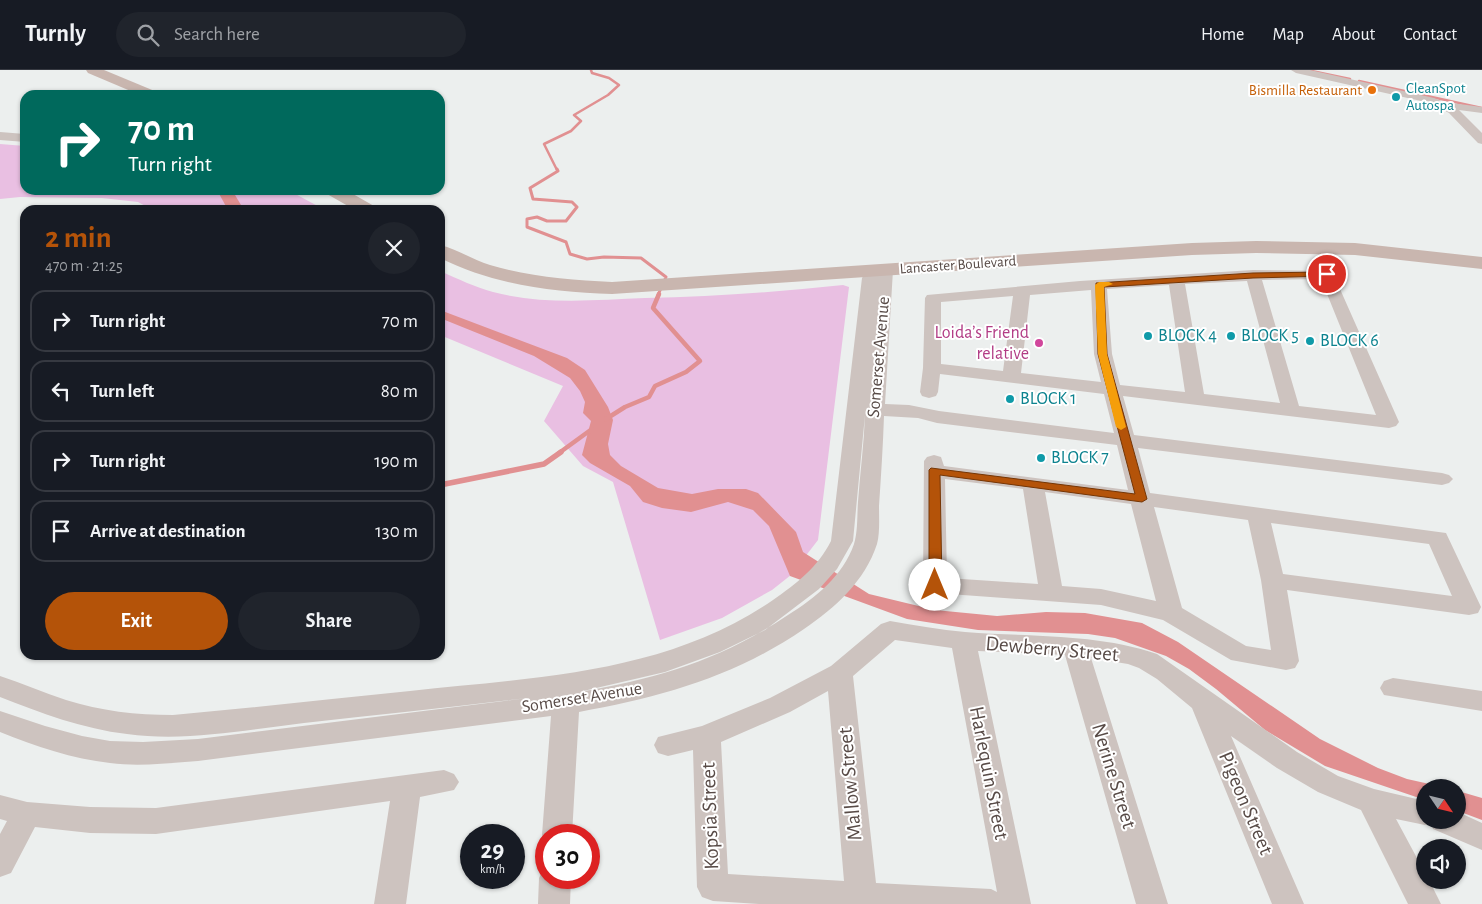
<!DOCTYPE html>
<html lang="en">
<head>
<meta charset="utf-8">
<style>
  :root { --surface:#171b24; --page:#20242c; --text:#f1f3f6; --muted:#9ea1a6; --line:#363941; --accent:#b45309 }
  body { margin:0; font-family:"Alegreya Sans",sans-serif; background:var(--page); color:var(--text); height:100vh; display:flex; flex-direction:column; font-size:19px; white-space:nowrap }
  * { box-sizing:border-box; margin:0 }
  p { font-size:16px; color:var(--muted) }
  .icon { flex:none; width:28px; height:28px; fill:none; stroke:currentColor; stroke-width:2; stroke-linecap:round; stroke-linejoin:round }
  .map { position:relative; flex:1; overflow:hidden }
  .details { position:absolute; left:20px; top:135px; width:425px; height:455px; display:flex; flex-direction:column; background:var(--surface); border-radius:15px; box-shadow:0 1px 4px #0004 }
  .details>* { flex:none }
  .top-card { position:absolute; left:20px; top:20px; width:425px; height:105px; border-radius:15px; box-shadow:0 1px 4px #0004; background:#00695c; color:#fff; overflow:hidden }
  .needle { width:32px; rotate:125deg }
  .buttons { position:absolute; left:1416px; top:709px; display:grid; gap:10px }
  .buttons a { display:grid; place-items:center; width:50px; height:50px; border-radius:50%; background:var(--surface); box-shadow:0 1px 4px #0004; font-size:25px }
  .speed { position:absolute; left:460px; top:754px; display:flex; gap:10px; font-size:25px; font-weight:700; text-align:center }
  .speed>* { display:grid; place-content:center; width:65px; height:65px; border-radius:50%; background:var(--surface); box-shadow:0 1px 4px #0004; line-height:1 }
  .speed small { font-size:12px; font-weight:400 }
  .speed .limit { border:8px solid #d22; background:#fff; color:#111 }
  .pin { position:absolute; display:grid; place-items:center; width:42px; height:42px; color:#fff; margin:-21px; border:2px solid #fff; border-radius:50%; box-shadow:0 1px 5px #0007 }
  .me { position:absolute; width:55px; margin:-28px; rotate:0deg; stroke-linejoin:round; filter:drop-shadow(0 0 4px #0008) }
  .turn { display:flex; align-items:center; gap:18px; height:105px; padding:0 25px; font-size:22px }
  .turn .icon { width:65px; height:65px; stroke-width:2.5 }
  .turn b { display:block; font-size:35px; line-height:42px }
  .round { display:grid; place-items:center; flex:none; width:52px; height:52px; border-radius:26px; background:var(--page) }
  .summary { display:flex; align-items:center; justify-content:space-between; height:85px; padding:0 25px }
  h1 { font-size:30px; font-weight:700; line-height:38px; color:var(--accent) }
  .cta { display:flex; gap:10px; margin-top:auto; padding:10px 25px }
  .cta a { flex:1; height:58px; border-radius:30px; background:var(--accent); color:#fff; font-size:20px; font-weight:700; line-height:58px; text-align:center }
  .cta a+a { background:var(--page); color:var(--text) }
  ul { padding:0; list-style:none }
  li { display:flex; align-items:center; gap:15px; height:62px; margin:0 10px 8px; padding:0 15px; border:2px solid var(--line); border-radius:15px }
  li div { flex:1 }
  li b { display:block; font-size:19px }
  li em { font-style:normal }
  header { display:flex; align-items:center; gap:30px; box-sizing:border-box; height:70px; padding:0 25px; background:var(--surface); border-bottom:1px solid var(--line) }
  header strong { font-size:24px }
  nav { display:flex; gap:28px; margin-inline-start:auto; font-size:18px }
  .search { width:350px; height:45px; background:var(--page); display:flex; align-items:center; gap:12px; box-sizing:border-box; padding:0 18px; border-radius:28px; color:var(--muted); font-size:19px }
  .map>svg:first-child { display:block }
</style>
</head>
<body>
<header>
<strong>Turnly</strong>
<div class="search"><svg class="icon" aria-label="search" viewBox="0 0 24 24"><circle cx="10" cy="10" r="6"/><path d="M15 15l6 6"/></svg>Search here</div>
<nav><a>Home</a><a>Map</a><a>About</a><a>Contact</a></nav>
</header>
<div class="map">
<svg width="1482" height="834" viewBox="0 0 1482 834">
  <rect width="100%" height="100%" fill="#ecefee"/>
  <g fill="#e9bfe2">
    <polygon points="0,74 25,76 25,120 220,120 230,140 153,140 138,132 102,128 20,127 0,129"/>
    <polygon points="221,120 288,120 325,140 234,140"/>
    <path d="M 440,201 C 458,209 475,217 493,222 C 543,235 594,230 645,228 C 711,227 777,222 843,215 L 849,217 L 818,470 L 791,505 L 772,520 L 722,548 L 660,570 L 613,412 L 583,396 L 544,351 L 563,316 L 440,265 Z"/>
  </g>
  <g fill="#e19091">
    <polygon points="217,120 232,120 241,135 241,140 228,140"/>
    <polygon points="440,240 567,288 585,300 608,337 613,350 608,374 610,385 621,396 658,418 692,424 718,419 746,419 758,423 796,462 803,482 869,524 935,540 997,546 1046,542 1085,543 1142,553 1178,572 1320,669 1378,698 1407,709 1443,717 1425,718 1425,730 1325,696 1265,660 1216,619 1189,599 1166,586 1115,568 1088,564 978,560 907,549 790,506 769,456 753,440 728,432 691,442 662,438 643,432 630,416 590,393 582,385 591,351 583,343 585,332 580,321 570,308 534,286 440,248"/>
    <polygon points="1458,721 1482,728 1482,750 1458,741"/>
  </g>
  <g fill="none" stroke-linecap="round" stroke-linejoin="round">
    <g stroke="#e19091" stroke-width="2.5">
      <polyline points="1307,0 1350,9"/>
      <polyline points="1359,11 1482,38"/>
      <polyline points="557,100 544,74 571,61 581,51 574,45 608,25 619,15 609,8 592,3 591,0"/>
    </g>
    <polyline stroke="#e19091" stroke-width="3" points="557,99 558,101 530,118 533,129 572,132 577,137 566,151 547,151 537,147 527,149 527,157 566,172 570,184 587,189 604,187 641,188 666,207 658,225"/>
    <g stroke="#e19091" stroke-width="4.5">
      <polyline points="606,349 625,337 649,327 655,316 686,302 700,291 653,238 659,224"/>
      <polyline points="559,383 592,359"/>
    </g>
    <polyline stroke="#e19091" stroke-width="5.5" points="440,415 544,394 561,382"/>
    <g fill="#cdc3bf" fill-rule="evenodd">
      <polygon points="1291,0 1310,0 1434,28 1444,32 1482,37 1482,43 1459,40 1482,63 1482,74 1478,73 1449,43 1430,33 1296,3"/>
      <polygon points="0,62 25,64 25,72 0,70"/>
      <path d="M 885,195 L 890,197 L 893,200 L 885,334 L 909,335 L 939,341 L 1114,363 L 1104,324 L 940,304 L 938,322 L 936,326 L 929,328 L 922,326 L 920,322 L 923,298 L 925,228 L 927,225 L 1080,211 L 1253,200 L 1332,201 L 1399,352 L 1396,356 L 1389,358 L 1123,326 L 1134,365 L 1442,403 L 1449,405 L 1453,409 L 1449,413 L 1442,415 L 1138,378 L 1150,423 L 1446,463 L 1481,537 L 1478,543 L 1469,545 L 1287,520 L 1299,591 L 1295,598 L 1286,600 L 1231,590 L 1163,550 L 1101,535 L 935,523 L 927,521 L 923,515 L 924,391 L 927,387 L 934,385 L 941,387 L 944,396 L 1128,420 L 1117,375 L 937,353 L 918,348 L 884,346 C 883,376 881,406 879,436 C 879,448 880,463 877,474 C 865,511 835,538 804,559 C 734,607 661,627 579,642 L 572,765 L 546,765 L 546,774 L 542,765 L 551,646 L 198,691 C 169,693 139,697 110,693 C 73,689 35,676 0,662 L 0,641 L 45,656 L 82,666 L 110,671 L 143,672 L 198,669 L 552,625 C 470,635 387,644 304,653 C 246,660 185,672 127,664 C 83,659 41,643 0,627 L 0,606 C 22,613 44,623 66,630 C 101,641 136,645 173,645 C 252,638 331,629 410,621 C 537,607 665,604 773,530 C 796,514 818,497 831,471 L 862,208 L 864,205 ZM 1321,209 L 1376,345 L 1299,336 L 1262,210 ZM 1247,211 L 1280,333 L 1204,324 L 1185,214 ZM 1169,215 L 1185,322 L 1120,315 L 1112,284 L 1107,219 ZM 1091,220 L 1094,284 L 1101,312 L 1021,303 L 1030,225 ZM 1013,226 L 1003,301 L 941,294 L 941,232 ZM 865,345 C 864,374 860,403 858,432 C 857,445 858,461 854,474 C 843,506 815,528 788,545 C 720,590 660,608 579,622 L 665,602 L 720,582 L 765,560 L 819,519 L 837,499 L 853,471 ZM 945,409 L 1023,419 L 1038,514 L 947,508 ZM 1045,422 L 1131,434 L 1156,531 L 1101,519 L 1062,516 ZM 1154,437 L 1248,450 L 1261,510 L 1271,580 L 1246,576 L 1182,538 ZM 1271,453 L 1429,474 L 1452,526 L 1283,504 Z"/>
      <path d="M 890,551 C 915,555 940,560 965,562 C 1029,567 1096,563 1157,584 L 1297,682 L 1338,706 L 1374,719 L 1425,731 L 1425,750 L 1458,750 L 1458,742 L 1482,753 L 1482,780 L 1433,759 L 1431,753 L 1425,755 L 1396,749 L 1425,803 L 1425,810 L 1429,810 L 1441,834 L 1408,834 L 1361,740 L 1318,722 L 1277,698 L 1231,666 L 1304,834 L 1272,834 L 1192,638 L 1157,609 L 1139,598 L 1128,594 L 1091,588 L 1168,834 L 1136,834 L 1065,585 L 978,581 L 1031,834 L 759,834 L 713,831 L 702,827 L 697,817 L 693,680 L 668,686 L 658,683 L 654,675 L 658,667 L 702,656 L 770,628 L 831,596 L 881,554 ZM 895,570 L 952,578 L 997,822 L 991,819 L 876,813 L 853,606 ZM 828,621 L 844,811 L 728,804 L 721,672 L 790,642 Z"/>
      <polygon points="1393,608 1482,621 1482,641 1384,625 1380,618 1384,611"/>
      <polygon points="444,700 454,704 459,712 454,720 420,727 406,834 374,834 390,731 156,764 90,763 35,757 11,803 0,807 0,764 7,751 0,749 0,725 27,732 90,737 156,738"/>
      <polygon points="546,797 546,808 571,808 570,834 538,834 539,808 544,798"/>
    </g>
    <g fill="#c9b6af" fill-rule="evenodd">
      <polygon points="86,0 104,0 157,22 159,25 140,25 88,3"/>
      <polygon points="324,120 346,120 374,136 377,140 355,140 327,124"/>
      <path d="M 1256,171 L 1355,173 L 1482,187 L 1482,199 L 1355,185 L 1256,183 L 1192,185 L 612,224 C 553,222 494,215 440,188 L 440,175 C 457,179 473,190 490,195 C 530,207 571,210 612,212 L 1192,173 Z"/>
    </g>
  </g>
  <polygon fill="#b45309" stroke="#753606" points="1327,202 1331,204 1330,206 1253,208 1104,217 1107,284 1147,429 1142,432 940,405 942,515 940,518 931,518 929,515 929,400 931,398 1135,424 1098,284 1096,213 1253,203"/>
  <polygon fill="#f59e0b" points="1099,212 1109,212 1113,214 1104,217 1107,284 1126,357 1121,360 1116,357 1098,284 1095,215"/>
  <circle fill="#e8710a" stroke="#fff" stroke-width="2" cx="1372" cy="20" r="5"/>
  <g fill="#0f9aa8" stroke="#fff" stroke-width="2">
    <circle cx="1396" cy="27" r="5"/>
    <circle cx="1148" cy="266" r="5"/>
    <circle cx="1231" cy="266" r="5"/>
    <circle cx="1310" cy="271" r="5"/>
    <circle cx="1010" cy="329" r="5"/>
    <circle cx="1041" cy="388" r="5"/>
  </g>
  <circle fill="#d1479c" stroke="#fff" stroke-width="2" cx="1039" cy="273" r="5"/>
  <g text-anchor="middle" dominant-baseline="central" stroke-width="4" stroke-linejoin="round" paint-order="stroke">
    <g font-size="15" fill="#0d838f" stroke="#fff" text-anchor="start">
      <text x="1406" y="18">CleanSpot<tspan x="1406" dy="17">Autospa</tspan></text>
    </g>
    <g font-size="15" fill="#c56008" stroke="#fff" text-anchor="end">
      <text x="1362" y="20">Bismilla Restaurant</text>
    </g>
    <g font-size="15" fill="#584b47" stroke="#fff">
      <text transform="translate(958 195) rotate(-4)">Lancaster Boulevard</text>
    </g>
    <g font-size="18" fill="#b23c85" stroke="#fff" text-anchor="end">
      <text x="1029" y="263">Loida’s Friend<tspan x="1029" dy="21">relative</tspan></text>
    </g>
    <g font-size="18" fill="#0d838f" stroke="#fff" text-anchor="start">
      <text x="1158" y="266">BLOCK 4</text>
      <text x="1241" y="266">BLOCK 5</text>
      <text x="1320" y="271">BLOCK 6</text>
      <text x="1020" y="329">BLOCK 1</text>
      <text x="1051" y="388">BLOCK 7</text>
    </g>
    <g font-size="18" fill="#584b47" stroke="#fff">
      <text transform="translate(879 287) rotate(-85)">Somerset Avenue</text>
      <text transform="translate(582 628) rotate(-9)">Somerset Avenue</text>
    </g>
    <g font-size="21" fill="#584b47" stroke="#fff">
      <text transform="translate(1052 579) rotate(5)">Dewberry Street</text>
      <text transform="translate(989 703) rotate(79)">Harlequin Street</text>
      <text transform="translate(1114 706) rotate(73)">Nerine Street</text>
      <text transform="translate(850 714) rotate(-95)">Mallow Street</text>
      <text transform="translate(1246 733) rotate(67)">Pigeon Street</text>
      <text transform="translate(710 746) rotate(-92)">Kopsia Street</text>
    </g>
  </g>
</svg>
<div class="buttons">
<a><svg class="needle" viewBox="-14 -14 28 28"><path d="M0-13l5 13h-10z" fill="#e53935"/><path d="M0 13l5-13h-10z" fill="#9ea1a6"/></svg></a>
<a><svg class="icon" aria-label="sound" viewBox="0 0 24 24"><path d="M4 9h4l5-4v14l-5-4H4zM17 9q2 3 0 6"/></svg></a>
</div>
<div class="speed"><div>29<small>km/h</small></div><div class="limit">30</div></div>
<div class="pin" style="left:1327px;top:204px;background:#d93025"><svg class="icon" aria-label="arrive" viewBox="0 0 24 24"><path d="M6 21V4h12l-3 4 3 4H6"/></svg></div>
<svg class="me" style="left:935px;top:515px" viewBox="-20 -20 40 40"><circle r="19" fill="#fff"/><path d="M0-13L10 11 0 6-10 11z" fill="#b45309"/></svg>
<div class="top-card">
<div class="turn"><svg class="icon" aria-label="right" viewBox="0 0 24 24"><path d="M7 20v-9h11M14 6l5 5-5 5"/></svg><div><b>70 m</b>Turn right</div></div>
</div>
<section class="details">
<div class="summary"><div><h1>2 min</h1><p>470 m · 21:25</p></div><a class="round"><svg class="icon" aria-label="close" viewBox="0 0 24 24"><path d="M6 6l12 12M18 6L6 18"/></svg></a></div>
<ul>
<li><svg class="icon" aria-label="right" viewBox="0 0 24 24"><path d="M7 20v-9h11M14 6l5 5-5 5"/></svg><div><b>Turn right</b></div><em>70 m</em></li>
<li><svg class="icon" aria-label="left" viewBox="0 0 24 24"><path d="M17 20v-9H6M10 6l-5 5 5 5"/></svg><div><b>Turn left</b></div><em>80 m</em></li>
<li><svg class="icon" aria-label="right" viewBox="0 0 24 24"><path d="M7 20v-9h11M14 6l5 5-5 5"/></svg><div><b>Turn right</b></div><em>190 m</em></li>
<li><svg class="icon" aria-label="arrive" viewBox="0 0 24 24"><path d="M6 21V4h12l-3 4 3 4H6"/></svg><div><b>Arrive at destination</b></div><em>130 m</em></li>
</ul>
<div class="cta"><a>Exit</a><a>Share</a></div>
</section>
</div>
</body>
</html>
